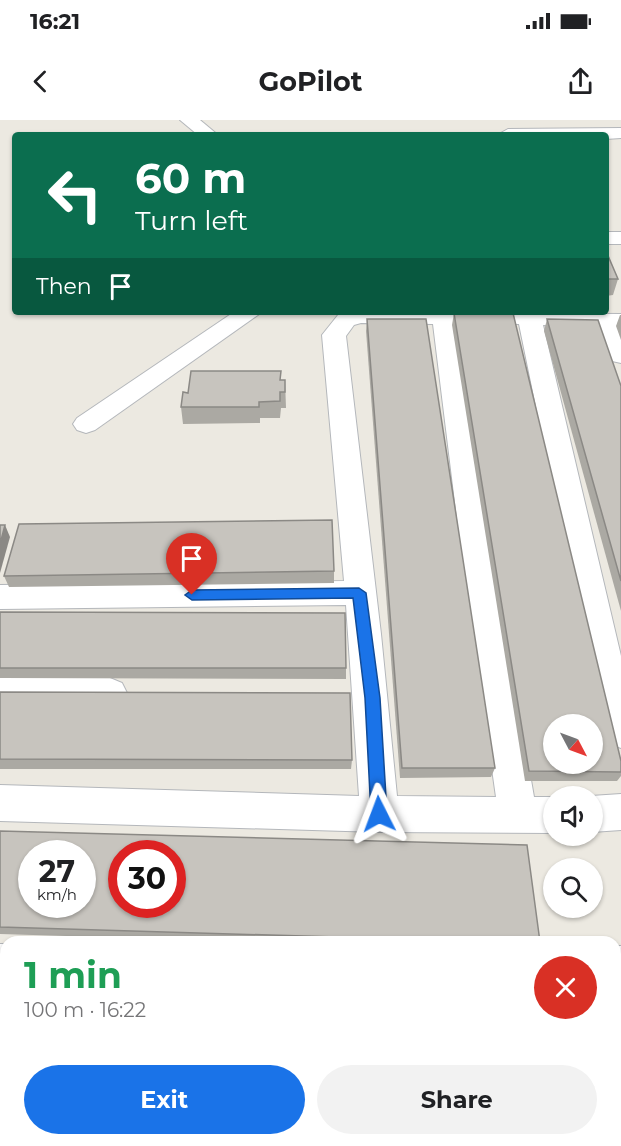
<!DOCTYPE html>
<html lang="en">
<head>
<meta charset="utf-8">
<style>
  :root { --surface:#fff; --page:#f2f2f2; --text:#202124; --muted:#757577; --accent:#1a73e8 }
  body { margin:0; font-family:Montserrat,sans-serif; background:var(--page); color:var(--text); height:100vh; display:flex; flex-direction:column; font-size:22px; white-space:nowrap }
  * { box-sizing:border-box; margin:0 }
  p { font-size:20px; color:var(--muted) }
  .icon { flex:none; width:33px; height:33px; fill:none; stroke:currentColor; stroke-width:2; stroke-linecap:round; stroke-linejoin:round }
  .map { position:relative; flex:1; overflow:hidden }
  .panel { position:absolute; left:0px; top:816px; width:621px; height:210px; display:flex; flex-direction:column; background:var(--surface); border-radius:18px 18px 0 0; box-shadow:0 2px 4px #0004 }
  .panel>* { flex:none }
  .guide { position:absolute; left:12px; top:12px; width:597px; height:183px; border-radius:6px; box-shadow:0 2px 4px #0004; background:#0b6e4f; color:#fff; overflow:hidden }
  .needle { width:39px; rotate:131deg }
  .tools { position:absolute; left:543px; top:594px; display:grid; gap:12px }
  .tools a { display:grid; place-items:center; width:60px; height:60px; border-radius:50%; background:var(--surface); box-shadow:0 2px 4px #0004; font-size:30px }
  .speed { position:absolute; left:18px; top:720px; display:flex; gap:12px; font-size:30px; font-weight:700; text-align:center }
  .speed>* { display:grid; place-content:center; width:78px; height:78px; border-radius:50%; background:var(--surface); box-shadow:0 2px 4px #0004; line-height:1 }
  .speed small { font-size:15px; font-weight:400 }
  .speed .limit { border:9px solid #d22; background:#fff; color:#111 }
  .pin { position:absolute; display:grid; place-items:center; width:51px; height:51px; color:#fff; margin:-62px -26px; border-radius:50% 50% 50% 0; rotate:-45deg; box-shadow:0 0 6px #0007 }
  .pin .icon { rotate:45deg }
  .me { position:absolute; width:66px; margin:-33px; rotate:357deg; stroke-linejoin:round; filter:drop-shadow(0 0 4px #0008) }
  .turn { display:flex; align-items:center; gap:21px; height:126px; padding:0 24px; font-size:27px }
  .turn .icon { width:78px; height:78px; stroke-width:2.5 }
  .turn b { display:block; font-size:42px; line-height:51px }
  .then { display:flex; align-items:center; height:57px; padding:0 24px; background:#0003; gap:12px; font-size:22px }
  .round { display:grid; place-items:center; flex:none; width:63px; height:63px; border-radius:32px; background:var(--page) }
  .headline { display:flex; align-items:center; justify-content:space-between; height:102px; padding:0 24px }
  h1 { font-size:36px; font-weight:700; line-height:45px; color:#1e9e55 }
  .cta { display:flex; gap:12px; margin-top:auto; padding:12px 24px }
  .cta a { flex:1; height:69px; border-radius:36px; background:var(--accent); color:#fff; font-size:24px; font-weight:700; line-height:69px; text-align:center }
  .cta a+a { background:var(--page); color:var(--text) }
  .status { display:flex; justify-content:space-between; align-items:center; height:42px; padding:0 30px; background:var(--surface); direction:ltr }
  .status svg { height:16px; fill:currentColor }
  header { display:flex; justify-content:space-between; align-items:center; height:78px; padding:0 24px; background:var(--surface); font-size:27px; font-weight:700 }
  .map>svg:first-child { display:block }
</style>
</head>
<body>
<div class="status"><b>16:21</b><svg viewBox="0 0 49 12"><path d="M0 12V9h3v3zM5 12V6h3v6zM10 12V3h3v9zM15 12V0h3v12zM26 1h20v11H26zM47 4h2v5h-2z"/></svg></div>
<header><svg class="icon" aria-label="back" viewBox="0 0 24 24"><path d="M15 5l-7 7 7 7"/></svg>GoPilot<svg class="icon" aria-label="share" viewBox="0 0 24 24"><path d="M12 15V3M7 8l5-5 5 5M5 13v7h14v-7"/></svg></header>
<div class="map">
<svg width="621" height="1026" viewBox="0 0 621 1026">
  <rect width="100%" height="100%" fill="#ece9e1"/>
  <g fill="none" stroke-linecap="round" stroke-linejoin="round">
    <g stroke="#b4b7bb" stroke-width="2">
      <g id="minor">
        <polygon points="180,0 200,0 218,15 198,15"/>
        <polygon points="621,8 621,18 606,19 606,15 499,14 508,9"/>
        <rect x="606" y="112" width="15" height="12"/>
        <polygon points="234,192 262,192 95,310 86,313 77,310 73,304 77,298"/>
        <path d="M 347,192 L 621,194 L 621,243 L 612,241 L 599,207 L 543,205 L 621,536 L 621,628 L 608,623 L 603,612 L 519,204 L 457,204 L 491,431 L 534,677 L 554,677 L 554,713 L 379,712 L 0,701 L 0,665 L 359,676 L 346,485 L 0,489 L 0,465 L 344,461 L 322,215 L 338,195 ZM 361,203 L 433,204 L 461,431 L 496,677 L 397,676 L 381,514 L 346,216 L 354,205 Z"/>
        <polygon points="0,556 110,558 122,563 127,573 122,583 110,588 0,586"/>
        <polygon points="621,674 621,710 592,712 591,676"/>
        <rect x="0" y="824" width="6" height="42"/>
        <rect x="615" y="826" width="6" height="42"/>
        <rect x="303" y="1020" width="48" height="6"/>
        <polygon points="526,1020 574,1020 575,1026 527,1026"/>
      </g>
    </g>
    <use href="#minor" fill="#fff" fill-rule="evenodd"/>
  </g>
  <g fill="#aba9a3">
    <polygon points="606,131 618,159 613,175 606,176"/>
    <polygon points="454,193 621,641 621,656 617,661 525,661 452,205"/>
    <polygon points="620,195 621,195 621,220 616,206"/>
    <polygon points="367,199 495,648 491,657 400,658 366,211"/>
    <polygon points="547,199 621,266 621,491 544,211"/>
    <polygon points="281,260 285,260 286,288 281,288 280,298 260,298 260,303 183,304 181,287 188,273"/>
    <polygon points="334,451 334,463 9,467 4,456"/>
    <polygon points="0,492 346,548 346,559 0,558"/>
    <polygon points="0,572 352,640 351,649 0,649"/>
    <polygon points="0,711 540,822 261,822 0,814"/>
  </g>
  <polygon fill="#8b8985" points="5,405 10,417 0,453 0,424"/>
  <g fill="#c7c4be" stroke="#8b8985" stroke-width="1.5" fill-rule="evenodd">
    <polygon points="606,131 618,159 606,159"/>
    <path d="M 454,193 L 513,193 L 621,641 L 621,652 L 529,651 ZM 554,604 L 592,604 L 592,644 L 554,644 Z"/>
    <polygon points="367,199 426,199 495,648 402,648"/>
    <polygon points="547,199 598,200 621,266 621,461"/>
    <polygon points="191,251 281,251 280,260 285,260 285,272 280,272 280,281 259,282 259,287 181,287 183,272 188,273"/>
    <polygon points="332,400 334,451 4,456 19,404"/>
    <polygon points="0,405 5,405 0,424"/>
    <polygon points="0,492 345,493 346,548 0,548"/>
    <polygon points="0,572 350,573 352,640 0,639"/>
    <path d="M 0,711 L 527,725 L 540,822 L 502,822 L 0,807 ZM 32,734 L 82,734 L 82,784 L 32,784 ZM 122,734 L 172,734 L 172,784 L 122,784 Z"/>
  </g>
  <polygon fill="#1a73e8" stroke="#114b97" stroke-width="1.5" points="359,468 366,473 380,578 387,694 385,700 379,702 373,700 371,694 365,578 353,478 192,480 185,475 192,470"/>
</svg>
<div class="tools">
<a><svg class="needle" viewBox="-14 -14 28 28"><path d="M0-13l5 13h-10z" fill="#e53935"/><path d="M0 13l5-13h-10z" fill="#757577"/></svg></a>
<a><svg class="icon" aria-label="sound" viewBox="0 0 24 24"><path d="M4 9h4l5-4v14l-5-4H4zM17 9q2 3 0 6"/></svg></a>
<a><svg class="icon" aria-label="search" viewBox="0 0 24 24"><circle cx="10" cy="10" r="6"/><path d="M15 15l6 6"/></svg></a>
</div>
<div class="speed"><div>27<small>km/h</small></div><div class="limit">30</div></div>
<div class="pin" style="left:192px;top:475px;background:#d93025"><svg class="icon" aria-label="arrive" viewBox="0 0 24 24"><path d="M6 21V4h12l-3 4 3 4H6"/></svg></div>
<svg class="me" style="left:379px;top:694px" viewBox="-20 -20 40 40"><path d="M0-17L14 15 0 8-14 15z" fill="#1a73e8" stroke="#fff" stroke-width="4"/></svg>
<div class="guide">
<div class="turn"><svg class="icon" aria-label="left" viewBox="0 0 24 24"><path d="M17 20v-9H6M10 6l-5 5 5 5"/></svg><div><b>60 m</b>Turn left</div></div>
<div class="then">Then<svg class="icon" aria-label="arrive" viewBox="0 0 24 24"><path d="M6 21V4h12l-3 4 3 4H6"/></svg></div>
</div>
<section class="panel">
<div class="headline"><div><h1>1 min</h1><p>100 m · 16:22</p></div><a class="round" style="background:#d93025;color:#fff"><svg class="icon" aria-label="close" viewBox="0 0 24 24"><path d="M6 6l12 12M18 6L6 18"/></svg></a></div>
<div class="cta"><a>Exit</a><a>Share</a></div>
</section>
</div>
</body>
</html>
